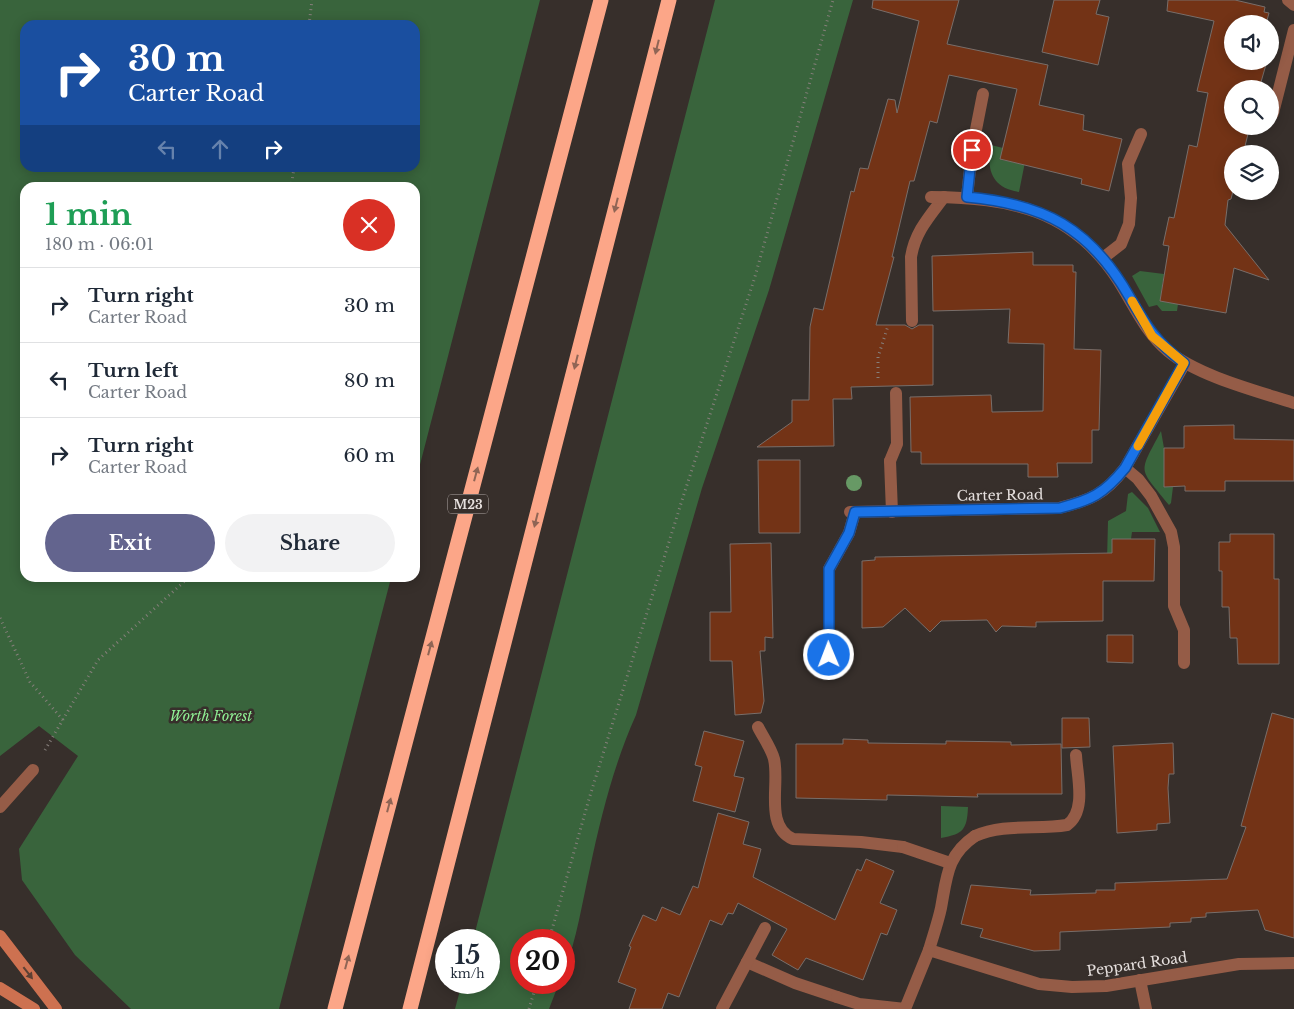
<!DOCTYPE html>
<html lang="en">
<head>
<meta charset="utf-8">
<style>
  :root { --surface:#fff; --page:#f2f2f3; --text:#1f2937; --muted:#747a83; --line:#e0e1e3; --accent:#63648e }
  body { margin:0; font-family:"Libre Baskerville",serif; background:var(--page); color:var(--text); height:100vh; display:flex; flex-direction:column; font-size:19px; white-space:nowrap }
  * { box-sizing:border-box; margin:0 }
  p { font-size:16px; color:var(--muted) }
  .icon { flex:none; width:28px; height:28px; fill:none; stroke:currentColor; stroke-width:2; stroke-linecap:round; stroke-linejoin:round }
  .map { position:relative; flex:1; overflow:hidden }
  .details { position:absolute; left:20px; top:182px; width:400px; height:400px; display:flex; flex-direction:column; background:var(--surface); border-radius:15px; box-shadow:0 2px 12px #0003 }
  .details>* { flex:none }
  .banner { position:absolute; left:20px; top:20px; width:400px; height:152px; border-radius:15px; box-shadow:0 2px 12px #0003; background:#1a4fa0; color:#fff; overflow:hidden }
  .tools { position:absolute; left:1224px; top:15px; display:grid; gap:10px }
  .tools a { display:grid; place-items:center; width:55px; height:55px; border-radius:50%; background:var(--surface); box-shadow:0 2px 12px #0003; font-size:25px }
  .speed { position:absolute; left:435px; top:929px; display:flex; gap:10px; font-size:25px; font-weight:700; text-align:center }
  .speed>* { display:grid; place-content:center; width:65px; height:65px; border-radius:50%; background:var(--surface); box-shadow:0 2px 12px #0003; line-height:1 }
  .speed small { font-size:12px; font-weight:400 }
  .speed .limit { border:8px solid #d22; background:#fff; color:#111 }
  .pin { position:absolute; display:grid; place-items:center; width:42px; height:42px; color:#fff; margin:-21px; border:2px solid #fff; border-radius:50%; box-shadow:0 1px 5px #0007 }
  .me { position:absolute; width:55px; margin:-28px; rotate:359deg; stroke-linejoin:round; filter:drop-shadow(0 0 4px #0008) }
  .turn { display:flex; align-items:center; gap:18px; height:105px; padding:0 25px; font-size:22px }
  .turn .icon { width:65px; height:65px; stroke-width:2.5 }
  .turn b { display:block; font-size:35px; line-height:42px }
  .lanes { display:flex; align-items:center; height:48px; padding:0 25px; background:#0003; justify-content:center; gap:25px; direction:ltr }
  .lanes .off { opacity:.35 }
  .round { display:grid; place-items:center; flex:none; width:52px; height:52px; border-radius:26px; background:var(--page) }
  .summary { display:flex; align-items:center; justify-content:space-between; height:85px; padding:0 25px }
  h1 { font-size:30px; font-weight:700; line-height:38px; color:#1e9e55 }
  .primary-button { display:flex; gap:10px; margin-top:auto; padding:10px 25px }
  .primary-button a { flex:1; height:58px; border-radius:30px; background:var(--accent); color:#fff; font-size:20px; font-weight:700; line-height:58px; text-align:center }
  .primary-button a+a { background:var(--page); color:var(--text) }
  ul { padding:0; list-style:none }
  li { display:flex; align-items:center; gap:15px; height:75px; padding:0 25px; border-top:1px solid var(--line) }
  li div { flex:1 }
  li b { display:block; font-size:19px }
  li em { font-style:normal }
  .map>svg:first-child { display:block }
</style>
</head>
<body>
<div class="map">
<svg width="1294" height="1009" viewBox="0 0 1294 1009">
  <rect width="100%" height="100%" fill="#372f2b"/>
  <g fill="#39643c" fill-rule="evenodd">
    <path d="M 0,0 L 540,0 L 415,484 L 415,188 L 25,188 L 25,578 L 391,578 L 279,1009 L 131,1009 L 75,955 L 22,880 L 19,849 L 78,756 L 39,726 L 0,756 ZM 25,25 L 415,25 L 415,168 L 25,168 Z"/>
    <path d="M 715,0 L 853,0 L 769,290 L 702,488 L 636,715 C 614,764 601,816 590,868 C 582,903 577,939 564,972 L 564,940 L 521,940 L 521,982 L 559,983 L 549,1009 L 455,1009 L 462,983 L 489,982 L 489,940 L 473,940 Z"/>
    <path d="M 991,145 L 1003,148 L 1001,160 L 1025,162 L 1019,192 C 992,188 986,170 991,145 Z"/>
    <polygon points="1140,271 1164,274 1160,301 1178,304 1177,311 1162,311 1157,305 1149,307 1132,276"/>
    <path d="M 1161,431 L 1164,448 L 1164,487 L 1173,487 L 1171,503 L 1169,505 C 1138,466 1138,475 1161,431 Z"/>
    <polygon points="1132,492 1148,508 1160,532 1132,532 1131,539 1112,539 1112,561 1107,560 1108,521 1126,511 1128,494"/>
    <path d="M 941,806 L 968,807 C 967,830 963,834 941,838 Z"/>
  </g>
  <g fill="#733316" stroke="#786e6a">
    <polygon points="873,0 959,0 947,44 1048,65 1039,105 1084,115 1083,130 1122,139 1109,191 1081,184 1082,179 1000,159 1017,89 949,75 937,123 930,121 914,181 910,181 892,257 894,257 876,325 905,325 912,329 919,325 933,325 933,385 851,387 852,399 833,399 834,446 757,447 792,422 792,400 809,400 810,327 814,308 823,310 851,191 854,192 860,168 868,169 888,99 895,100 897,113 919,21 872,8"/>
    <polygon points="1054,0 1100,0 1096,14 1109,17 1098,65 1042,52"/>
    <polygon points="1168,0 1235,0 1265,7 1264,12 1269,13 1266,24 1232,24 1232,61 1267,61 1259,89 1232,89 1232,126 1250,126 1243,154 1232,154 1233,191 1231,199 1228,200 1225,225 1269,280 1234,268 1226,313 1160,301 1169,246 1163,245 1169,217 1174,218 1189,145 1197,147 1208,93 1197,91 1214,21 1167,11"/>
    <polygon points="1033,252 1033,265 1073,265 1073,272 1076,272 1074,349 1101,350 1099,430 1092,430 1092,463 1057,463 1058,477 1028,477 1028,464 921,464 921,452 911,452 910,397 991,395 992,412 1043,411 1044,344 1008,343 1010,309 933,311 932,256"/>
    <polygon points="1234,425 1234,439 1294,440 1294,481 1225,481 1225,491 1185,491 1185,486 1164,487 1164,448 1184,448 1184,426"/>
    <polygon points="758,460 800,460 800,533 759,533"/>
    <polygon points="1230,534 1274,534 1274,579 1279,579 1279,664 1238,664 1237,638 1230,638 1229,607 1222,607 1222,571 1219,571 1219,542 1230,542"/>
    <polygon points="1112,539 1155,539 1154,581 1103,581 1103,621 1036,622 1036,627 1002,626 996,632 987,620 941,621 930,632 905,608 883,627 862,628 862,561 875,560 875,557 1112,553"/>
    <polygon points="771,543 773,638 765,637 765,651 760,651 764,701 761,713 735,715 732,661 710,661 710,612 731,612 730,544"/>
    <polygon points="1107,635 1133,635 1133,663 1107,662"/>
    <polygon points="1272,713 1294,719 1294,938 1265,930 1258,910 1206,913 1206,917 1191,918 1191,922 1170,923 1170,927 1060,932 1060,950 1034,951 980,937 983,929 961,924 971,885 1031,890 1030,895 1096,893 1096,890 1115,890 1115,883 1227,879 1246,827 1241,826"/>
    <polygon points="1062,718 1089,718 1090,747 1062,748"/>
    <polygon points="704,731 744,741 734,776 744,778 735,812 693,801 702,767 695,765"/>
    <polygon points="843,739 868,740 868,743 946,744 946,741 1011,742 1011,745 1061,744 1062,794 977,794 978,797 887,795 887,800 796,798 796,744 843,744"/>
    <polygon points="1173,743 1174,774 1169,774 1168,788 1170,823 1157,824 1157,830 1117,833 1113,746"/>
    <polygon points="718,813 749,822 743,844 761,849 753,877 835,920 857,869 861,871 866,859 894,871 880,903 897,910 887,935 881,933 863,980 806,958 798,970 772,955 787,929 738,903 733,914 728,913 722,925 710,920 679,997 668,993 662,1009 629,1009 636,989 618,982 631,947 629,946 643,915 656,921 662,907 680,915 693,886 698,888"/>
  </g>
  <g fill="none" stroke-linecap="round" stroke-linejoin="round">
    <g stroke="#867f7b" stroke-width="3" stroke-dasharray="1 4" stroke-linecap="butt">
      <polyline points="309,25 312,0"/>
      <polyline points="291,188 294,168"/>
      <polyline points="878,378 878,357 888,326"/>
      <polyline points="0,618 30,682 63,720"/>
      <polyline points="45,750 98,660 188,578"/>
      <polyline points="549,940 589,799 683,497 754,280 833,0"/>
      <polyline points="529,1009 537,982"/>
    </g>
    <g stroke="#955c47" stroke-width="12">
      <polyline points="1273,113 1294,30"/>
      <polyline points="972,150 983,94"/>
      <polyline points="1103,258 1121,244 1129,224 1131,198 1128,164 1141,134"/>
      <path d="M 912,321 L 911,257 C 915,232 929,217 944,197"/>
      <polyline points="890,461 897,444 896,393"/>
      <polyline points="1125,468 1138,479 1151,496 1171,532 1174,547 1174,606 1184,630 1184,663"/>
      <polyline points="829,655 829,569 849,533 855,512"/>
      <path d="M 758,727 C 763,737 771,748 774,759 C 780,784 764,826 793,839 L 861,842 L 903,847"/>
      <polyline points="0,807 33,770"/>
      <path d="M 975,836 C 1004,823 1037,830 1067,825 C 1087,811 1077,776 1076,755"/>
      <polyline points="747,962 795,983 837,997"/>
      <polyline points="722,1009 765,928"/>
    </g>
    <g stroke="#955c47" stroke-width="12">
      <polyline points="1288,0 1294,5"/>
      <path d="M 931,197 C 1010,198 1072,209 1118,280 C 1134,305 1145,332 1168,351 C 1198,376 1257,391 1294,403"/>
      <polyline points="967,197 972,150"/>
      <polyline points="890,461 892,512"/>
      <path d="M 850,512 L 1059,508 C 1091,500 1105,494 1125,468 L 1185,363"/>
      <path d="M 975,836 C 947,855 947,876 941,908 C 938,922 933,936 929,950 L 1039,984 L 1072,987 L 1106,986 L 1239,964 L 1294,963"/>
      <polyline points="903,847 950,863"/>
      <polyline points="1140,980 1146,1009"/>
      <polyline points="837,997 859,1004 905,1009"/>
      <polyline points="905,1009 929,950"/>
    </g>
    <g stroke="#cd7150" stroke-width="12">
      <polyline points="0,936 56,1009"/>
      <polyline points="0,988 34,1009"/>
    </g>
    <g stroke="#fca688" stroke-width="15">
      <polyline points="335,1009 601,0"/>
      <polyline points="410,1009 669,0"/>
    </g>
  </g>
  <circle fill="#679965" cx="854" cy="483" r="8"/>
  <defs><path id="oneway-solid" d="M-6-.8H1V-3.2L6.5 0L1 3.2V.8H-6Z" transform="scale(1.25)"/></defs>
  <g fill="#906555">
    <use href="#oneway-solid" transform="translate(657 47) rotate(104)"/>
    <use href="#oneway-solid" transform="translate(616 205) rotate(104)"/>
    <use href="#oneway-solid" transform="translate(576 362) rotate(104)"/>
    <use href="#oneway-solid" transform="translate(476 474) rotate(-75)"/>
    <use href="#oneway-solid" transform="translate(536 520) rotate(104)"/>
    <use href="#oneway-solid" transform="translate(430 648) rotate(-75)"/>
    <use href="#oneway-solid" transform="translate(389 805) rotate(-75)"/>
    <use href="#oneway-solid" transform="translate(347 962) rotate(-75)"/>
  </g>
  <use fill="#5c4034" href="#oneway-solid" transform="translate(28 973) rotate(52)"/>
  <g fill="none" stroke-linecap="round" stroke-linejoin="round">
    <g stroke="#114b97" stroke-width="12">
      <path id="route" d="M 829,655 L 829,569 L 849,533 L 855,512 L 1060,508 C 1091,500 1104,494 1125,468 L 1184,363 C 1155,341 1147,327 1129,296 C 1090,228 1044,204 967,197 L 972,150"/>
    </g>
    <use href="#route" stroke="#1a73e8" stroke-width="9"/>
    <polyline stroke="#f59e0b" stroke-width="9" points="1132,301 1152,336 1184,363 1138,446"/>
  </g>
  <g text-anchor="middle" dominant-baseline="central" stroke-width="5" stroke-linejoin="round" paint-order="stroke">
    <rect fill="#372f2b" stroke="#b2aba8" stroke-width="1" x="448" y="494.5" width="40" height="19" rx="4"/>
    <g font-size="12" font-weight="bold" fill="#e6e0de">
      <text x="468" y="504">M23</text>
    </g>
    <g font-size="14" fill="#e6e0de" stroke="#372f2b">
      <text transform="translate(1000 495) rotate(-1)">Carter Road</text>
      <text transform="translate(1137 964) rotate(-8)">Peppard Road</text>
    </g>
    <g font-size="14" font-style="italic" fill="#8fef94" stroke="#372f2b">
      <text x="211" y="716">Worth Forest</text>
    </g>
  </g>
</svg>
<div class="tools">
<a><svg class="icon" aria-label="sound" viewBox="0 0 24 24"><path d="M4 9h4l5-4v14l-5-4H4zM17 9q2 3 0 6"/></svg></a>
<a><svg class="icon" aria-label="search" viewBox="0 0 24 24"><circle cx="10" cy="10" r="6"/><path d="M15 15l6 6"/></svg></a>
<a><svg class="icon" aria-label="layers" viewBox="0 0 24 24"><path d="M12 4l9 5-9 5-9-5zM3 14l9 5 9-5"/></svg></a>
</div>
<div class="speed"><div>15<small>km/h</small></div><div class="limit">20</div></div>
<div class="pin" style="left:972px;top:150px;background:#d93025"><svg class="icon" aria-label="arrive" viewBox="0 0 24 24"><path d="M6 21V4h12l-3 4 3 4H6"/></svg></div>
<svg class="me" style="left:829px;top:655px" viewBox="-20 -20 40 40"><circle r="17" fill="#1a73e8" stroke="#fff" stroke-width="3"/><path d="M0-11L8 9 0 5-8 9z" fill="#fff"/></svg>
<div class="banner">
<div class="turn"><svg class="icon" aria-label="right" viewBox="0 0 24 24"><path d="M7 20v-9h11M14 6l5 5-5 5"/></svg><div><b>30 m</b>Carter Road</div></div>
<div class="lanes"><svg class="icon off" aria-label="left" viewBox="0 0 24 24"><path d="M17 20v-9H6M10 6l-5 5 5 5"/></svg><svg class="icon off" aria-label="ahead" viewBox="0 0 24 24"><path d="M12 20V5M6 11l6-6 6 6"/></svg><svg class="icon" aria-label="right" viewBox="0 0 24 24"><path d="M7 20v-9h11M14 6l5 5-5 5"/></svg></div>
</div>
<section class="details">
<div class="summary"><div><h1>1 min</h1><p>180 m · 06:01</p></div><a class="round" style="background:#d93025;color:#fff"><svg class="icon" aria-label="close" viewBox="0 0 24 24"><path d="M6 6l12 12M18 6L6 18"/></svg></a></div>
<ul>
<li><svg class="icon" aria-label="right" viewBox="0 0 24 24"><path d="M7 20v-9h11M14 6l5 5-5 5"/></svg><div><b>Turn right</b><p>Carter Road</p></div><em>30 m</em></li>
<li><svg class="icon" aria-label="left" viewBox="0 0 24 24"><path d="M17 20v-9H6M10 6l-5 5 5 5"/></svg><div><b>Turn left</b><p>Carter Road</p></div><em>80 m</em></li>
<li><svg class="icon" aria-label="right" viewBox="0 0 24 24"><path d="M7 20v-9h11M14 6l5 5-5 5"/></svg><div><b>Turn right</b><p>Carter Road</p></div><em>60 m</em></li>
</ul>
<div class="primary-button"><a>Exit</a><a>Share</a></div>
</section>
</div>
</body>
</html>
